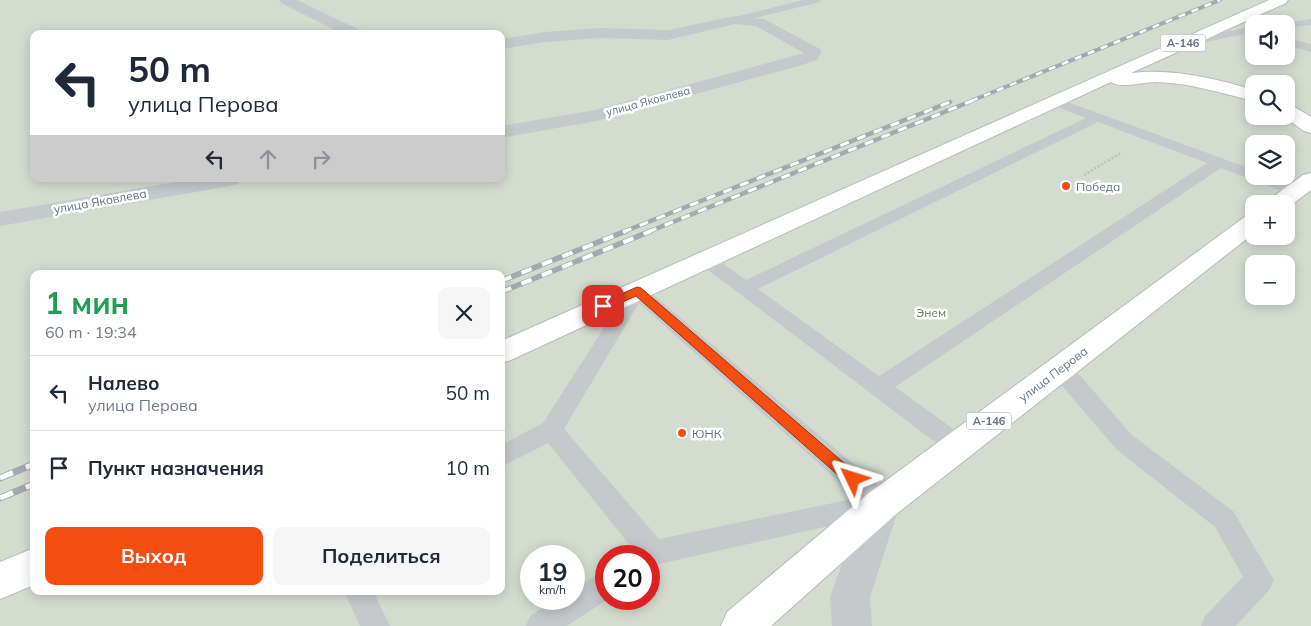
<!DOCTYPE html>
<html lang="ru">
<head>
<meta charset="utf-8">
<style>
  :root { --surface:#fff; --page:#f6f6f7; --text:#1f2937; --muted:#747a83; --line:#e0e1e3; --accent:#f44d10 }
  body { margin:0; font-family:Mulish,sans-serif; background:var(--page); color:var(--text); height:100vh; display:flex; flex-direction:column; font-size:19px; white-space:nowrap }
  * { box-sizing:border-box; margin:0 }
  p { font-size:16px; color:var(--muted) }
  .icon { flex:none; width:28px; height:28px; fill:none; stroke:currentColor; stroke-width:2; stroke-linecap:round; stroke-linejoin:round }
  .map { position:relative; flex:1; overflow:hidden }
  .drawer { position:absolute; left:30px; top:270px; width:475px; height:325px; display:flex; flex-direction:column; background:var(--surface); border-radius:10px; box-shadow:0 2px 12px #0003 }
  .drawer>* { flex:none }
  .top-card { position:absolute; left:30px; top:30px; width:475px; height:152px; border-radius:10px; box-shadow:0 2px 12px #0003; background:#fff; color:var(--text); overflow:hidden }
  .tools { position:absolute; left:1245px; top:15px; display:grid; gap:10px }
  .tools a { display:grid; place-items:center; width:50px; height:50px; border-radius:10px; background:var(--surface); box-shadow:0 2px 12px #0003; font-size:25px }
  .speed { position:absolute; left:520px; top:545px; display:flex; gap:10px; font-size:25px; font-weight:700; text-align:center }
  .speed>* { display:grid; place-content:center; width:65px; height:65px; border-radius:50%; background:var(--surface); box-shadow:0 2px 12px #0003; line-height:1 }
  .speed small { font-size:12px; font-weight:400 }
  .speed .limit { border:8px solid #d22; background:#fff; color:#111 }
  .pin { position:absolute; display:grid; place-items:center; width:42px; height:42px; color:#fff; margin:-21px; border-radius:10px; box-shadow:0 2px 8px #0006 }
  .me { position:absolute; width:55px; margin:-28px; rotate:311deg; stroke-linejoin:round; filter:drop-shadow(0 0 4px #0008) }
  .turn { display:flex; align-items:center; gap:18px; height:105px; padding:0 15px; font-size:22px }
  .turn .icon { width:65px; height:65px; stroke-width:2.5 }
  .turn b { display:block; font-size:35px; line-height:42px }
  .lanes { display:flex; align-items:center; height:48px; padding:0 15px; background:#0003; justify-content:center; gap:25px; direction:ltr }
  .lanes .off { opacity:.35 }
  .round { display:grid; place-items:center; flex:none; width:52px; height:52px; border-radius:10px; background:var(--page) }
  .overview { display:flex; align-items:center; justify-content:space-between; height:85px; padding:0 15px }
  h1 { font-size:30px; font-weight:700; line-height:38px; color:#1e9e55 }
  .primary-button { display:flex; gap:10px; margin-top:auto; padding:10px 15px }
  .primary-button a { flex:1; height:58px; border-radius:10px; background:var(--accent); color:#fff; font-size:20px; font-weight:700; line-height:58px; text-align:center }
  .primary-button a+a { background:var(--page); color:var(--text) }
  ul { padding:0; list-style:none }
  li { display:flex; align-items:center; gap:15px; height:75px; padding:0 15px; border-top:1px solid var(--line) }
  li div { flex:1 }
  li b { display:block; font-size:19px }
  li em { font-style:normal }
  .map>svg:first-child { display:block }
</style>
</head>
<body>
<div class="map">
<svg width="1311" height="626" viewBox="0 0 1311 626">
  <rect width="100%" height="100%" fill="#f4f4ef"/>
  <path fill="#d4dcd0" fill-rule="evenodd" d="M 0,0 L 1311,0 L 1311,626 L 0,626 ZM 1254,24 L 1286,24 L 1286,56 L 1254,56 ZM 34,34 L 501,34 L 501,179 L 34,179 ZM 1254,84 L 1286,84 L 1286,116 L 1254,116 ZM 1254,144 L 1286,144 L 1286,176 L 1254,176 ZM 1254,204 L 1286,204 L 1286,236 L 1254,236 ZM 1254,264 L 1286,264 L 1286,296 L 1254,296 ZM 34,274 L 501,274 L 501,591 L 34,591 ZM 531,556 L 574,556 L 574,599 L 531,599 ZM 606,556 L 649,556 L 649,599 L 606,599 Z"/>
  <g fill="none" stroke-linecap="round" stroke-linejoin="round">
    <g stroke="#b7babd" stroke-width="2">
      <g id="trunk">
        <path d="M 1269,0 L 1288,0 L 1286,3 L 1131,73 C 1172,68 1214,78 1254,90 L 1254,101 C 1221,93 1190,83 1156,82 C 1143,82 1121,89 1111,82 L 511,360 L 501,363 L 501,341 Z"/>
        <polygon points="1286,104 1293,106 1311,117 1311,133 1304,131 1283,116 1286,116"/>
        <polygon points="1311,173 1311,190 1286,209 1286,204 1267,204 1270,199 1303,175"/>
        <polygon points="1254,214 1254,233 895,515 771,626 721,626 727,612 869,493 1246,216"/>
        <polygon points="34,548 34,585 0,599 0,562"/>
      </g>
    </g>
    <polyline stroke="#bec0c2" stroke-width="2.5" stroke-dasharray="2 2" stroke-linecap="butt" points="1084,175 1121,153"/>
    <g fill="#c6c9cc" fill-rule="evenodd">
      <polygon points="803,0 821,0 820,2 735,23 730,20 731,18"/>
      <polygon points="1311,19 1311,25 1286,28 1286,24 1281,24"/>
      <polygon points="1254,26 1254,32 1182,47 1176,44 1182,41"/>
      <polygon points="1286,38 1311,44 1311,52 1286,45"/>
      <path d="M 1054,97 L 1254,170 L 1254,176 L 1272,176 L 1302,188 L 1304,191 L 1302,194 L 1290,194 L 1221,168 L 895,387 L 966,438 L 969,445 L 966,452 L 957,455 L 948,452 L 699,263 L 696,259 L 699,255 L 705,253 L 711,255 L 746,280 L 1086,118 L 1049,104 L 1047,101 L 1049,98 ZM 1098,122 L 1207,163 L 879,376 L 758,289 Z"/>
      <path d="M 637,285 L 644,287 L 891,496 L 895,504 L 891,512 L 659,564 L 649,568 L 649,556 L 634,556 L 636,553 L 548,443 L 501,467 L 501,445 L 543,423 L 630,287 ZM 639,303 L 857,498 L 659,539 L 564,429 Z"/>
      <polygon points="1061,361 1069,363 1132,435 1233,511 1274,580 1270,589 1236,626 1201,626 1205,616 1243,577 1215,527 1116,449 1053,375 1050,369 1053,363"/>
      <polygon points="606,570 606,599 608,599 567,626 526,626 530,616 557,599 574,599 574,588"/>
      <polygon points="344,591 373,591 390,626 360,626"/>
    </g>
    <g fill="#c6c9cc" fill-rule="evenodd">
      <polygon points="279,0 297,0 362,31 364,34 343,34 281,3"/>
      <polygon points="735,16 764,19 820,49 822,52 817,60 799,66 596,121 501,138 501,126 595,110 804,53 756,26 735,24 668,40 600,38 545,42 501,49 501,39 545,32 600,28 668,30"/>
      <polygon points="193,179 241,179 238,184 230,186 0,226 0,212"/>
      <polygon points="882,489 895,493 900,504 870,597 872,626 832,626 830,597 864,504 869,493"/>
    </g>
    <use href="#trunk" fill="#fff" fill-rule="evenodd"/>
    <g stroke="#a3a9af" stroke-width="4">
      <polyline id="rail-far3" points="971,101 1220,0"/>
    </g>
    <g stroke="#a3a9af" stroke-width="4.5">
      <g id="rail-far2">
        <polyline points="623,232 950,102"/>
        <polyline points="648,232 974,100"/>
      </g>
    </g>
    <g stroke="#a3a9af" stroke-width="5.5">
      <g id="rail-far1">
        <polyline points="501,281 626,231"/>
        <polyline points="501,292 651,231"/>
      </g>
    </g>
    <g stroke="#a3a9af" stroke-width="7">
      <g id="rail">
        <polyline points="0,478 34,464"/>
        <polyline points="0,498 34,484"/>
      </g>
    </g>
    <use href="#rail-far3" stroke="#fff" stroke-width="2.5" stroke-dasharray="7" stroke-linecap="butt"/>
    <use href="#rail-far2" stroke="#fff" stroke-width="3" stroke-dasharray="9" stroke-linecap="butt"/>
    <use href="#rail-far1" stroke="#fff" stroke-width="4" stroke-dasharray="11" stroke-linecap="butt"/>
    <use href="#rail" stroke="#fff" stroke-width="5" stroke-dasharray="14" stroke-linecap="butt"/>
  </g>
  <polygon fill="#f44d10" stroke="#9f320a" points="637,287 641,288 858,475 860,479 858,484 853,485 848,484 636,296 607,309 603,310 597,306 599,304"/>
  <g fill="#f44d10" stroke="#fff" stroke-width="2">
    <circle cx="1066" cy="186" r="5"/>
    <circle cx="682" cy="433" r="5"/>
  </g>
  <g text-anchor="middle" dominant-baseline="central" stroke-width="5" stroke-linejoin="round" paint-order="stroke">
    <g fill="#fff" stroke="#909ca8" stroke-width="1">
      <rect x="1160.5" y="34.5" width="45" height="17" rx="4"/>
      <rect x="966.5" y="412.5" width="45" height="17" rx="4"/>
    </g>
    <g font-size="11" font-weight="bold" fill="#607283">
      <text x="1183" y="43">А-146</text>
      <text x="989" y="421">А-146</text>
    </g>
    <g font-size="11" fill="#607283" stroke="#fff">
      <text transform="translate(648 101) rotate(-15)">улица Яковлева</text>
    </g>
    <g font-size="12" fill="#607283" stroke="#fff" text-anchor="start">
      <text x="1076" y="186">Победа</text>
      <text x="692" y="433">ЮНК</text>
    </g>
    <g font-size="12" fill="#607283" stroke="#fff">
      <text transform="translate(100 201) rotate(-10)">улица Яковлева</text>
      <text transform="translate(1053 374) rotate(-37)">улица Перова</text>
    </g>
    <g font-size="12" fill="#647a5f" stroke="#fff">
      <text x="931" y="312">Энем</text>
    </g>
  </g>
</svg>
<div class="tools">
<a><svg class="icon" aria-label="sound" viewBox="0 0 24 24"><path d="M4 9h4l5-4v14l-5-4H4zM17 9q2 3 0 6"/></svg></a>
<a><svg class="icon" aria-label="search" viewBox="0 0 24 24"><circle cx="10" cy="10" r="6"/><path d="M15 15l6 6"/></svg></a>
<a><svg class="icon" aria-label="layers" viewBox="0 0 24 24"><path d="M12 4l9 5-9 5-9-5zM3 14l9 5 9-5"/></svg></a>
<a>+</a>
<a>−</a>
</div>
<div class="speed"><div>19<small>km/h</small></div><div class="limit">20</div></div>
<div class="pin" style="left:603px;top:306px;background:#d93025"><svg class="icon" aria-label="arrive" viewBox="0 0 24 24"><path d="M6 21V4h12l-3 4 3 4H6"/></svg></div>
<svg class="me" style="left:853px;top:479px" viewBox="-20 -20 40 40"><path d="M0-17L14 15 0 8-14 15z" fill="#f44d10" stroke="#fff" stroke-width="4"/></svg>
<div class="top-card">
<div class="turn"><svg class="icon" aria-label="left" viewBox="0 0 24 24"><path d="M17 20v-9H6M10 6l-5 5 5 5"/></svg><div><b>50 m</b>улица Перова</div></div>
<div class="lanes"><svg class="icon" aria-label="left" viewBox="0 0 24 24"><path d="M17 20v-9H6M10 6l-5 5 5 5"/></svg><svg class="icon off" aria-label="ahead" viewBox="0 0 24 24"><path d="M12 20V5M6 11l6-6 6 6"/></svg><svg class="icon off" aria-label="right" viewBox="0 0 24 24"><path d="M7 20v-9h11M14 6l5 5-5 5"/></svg></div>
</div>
<section class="drawer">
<div class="overview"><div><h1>1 мин</h1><p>60 m · 19:34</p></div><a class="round"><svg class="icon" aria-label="close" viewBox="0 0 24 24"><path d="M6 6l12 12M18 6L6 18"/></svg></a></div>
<ul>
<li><svg class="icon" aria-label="left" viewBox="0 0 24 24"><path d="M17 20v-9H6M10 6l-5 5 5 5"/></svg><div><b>Налево</b><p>улица Перова</p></div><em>50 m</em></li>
<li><svg class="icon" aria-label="arrive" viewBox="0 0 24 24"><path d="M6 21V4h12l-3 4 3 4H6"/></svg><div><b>Пункт назначения</b></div><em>10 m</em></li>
</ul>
<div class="primary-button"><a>Выход</a><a>Поделиться</a></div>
</section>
</div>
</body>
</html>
